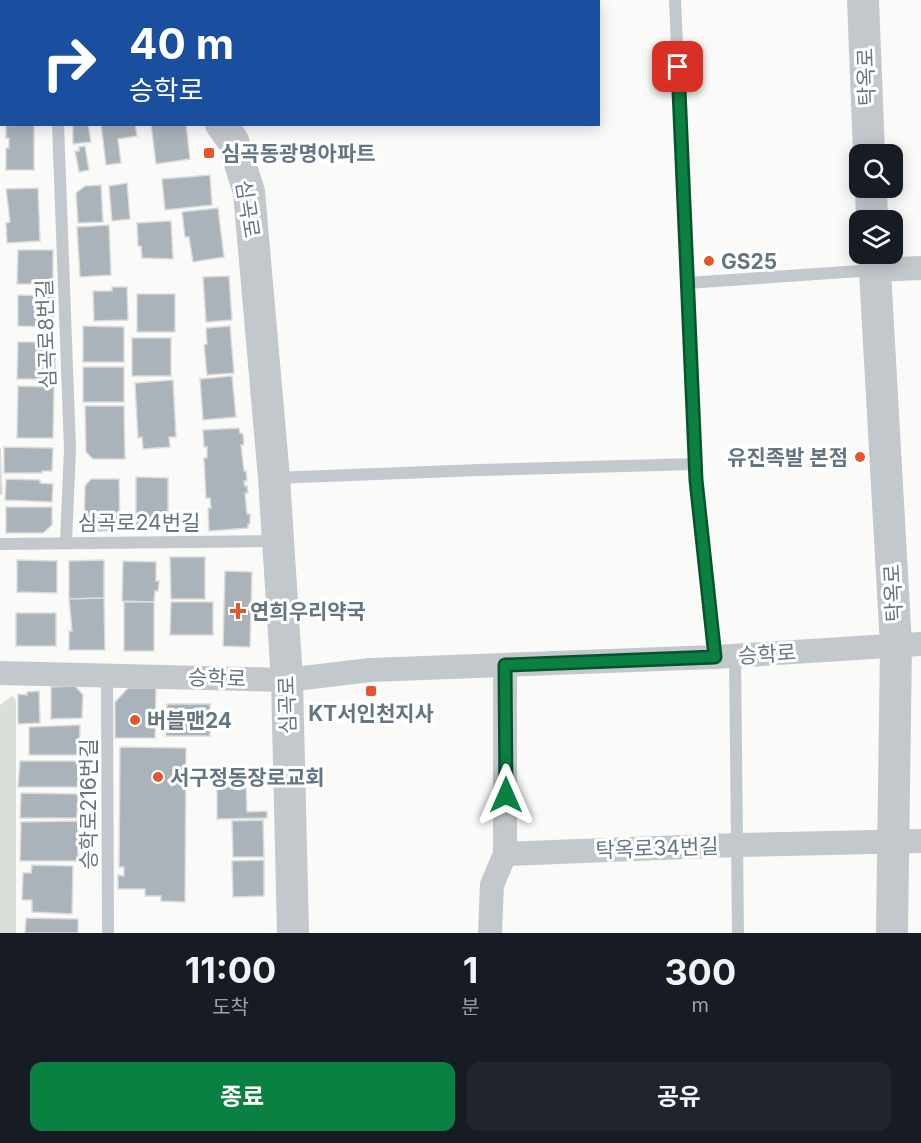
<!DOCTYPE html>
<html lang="ko">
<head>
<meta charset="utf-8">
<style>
  :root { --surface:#171b24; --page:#20242c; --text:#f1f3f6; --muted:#9ea1a6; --accent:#0b8043 }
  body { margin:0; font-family:Inter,"Noto Sans KR",sans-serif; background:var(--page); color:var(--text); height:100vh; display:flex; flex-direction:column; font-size:22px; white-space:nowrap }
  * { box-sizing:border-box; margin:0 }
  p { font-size:20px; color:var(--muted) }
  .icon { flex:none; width:33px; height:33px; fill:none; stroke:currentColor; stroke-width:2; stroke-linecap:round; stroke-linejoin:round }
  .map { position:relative; height:933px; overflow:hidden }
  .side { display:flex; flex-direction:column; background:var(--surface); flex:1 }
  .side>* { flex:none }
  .banner { position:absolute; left:0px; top:0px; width:600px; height:126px; box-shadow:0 3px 15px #0003; background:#1a4fa0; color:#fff; overflow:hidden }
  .fabs { position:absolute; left:849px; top:144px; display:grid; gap:12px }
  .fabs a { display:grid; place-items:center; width:54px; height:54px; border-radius:12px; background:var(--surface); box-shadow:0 3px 15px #0003; font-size:30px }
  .pin { position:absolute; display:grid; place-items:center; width:51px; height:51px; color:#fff; margin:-26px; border-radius:12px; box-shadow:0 3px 9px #0006 }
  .me { position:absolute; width:66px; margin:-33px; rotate:0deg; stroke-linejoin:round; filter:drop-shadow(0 0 4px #0008) }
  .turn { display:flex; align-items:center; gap:21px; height:126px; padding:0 30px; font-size:27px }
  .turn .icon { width:78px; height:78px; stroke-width:2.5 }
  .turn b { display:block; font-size:42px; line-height:51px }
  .eta { display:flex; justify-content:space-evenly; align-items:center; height:102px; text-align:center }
  .eta b { font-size:36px; font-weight:700; line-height:42px }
  .action { display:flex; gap:12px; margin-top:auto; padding:12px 30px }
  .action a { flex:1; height:69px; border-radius:12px; background:var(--accent); color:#fff; font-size:24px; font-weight:700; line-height:69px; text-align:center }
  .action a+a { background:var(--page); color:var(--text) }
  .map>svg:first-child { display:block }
</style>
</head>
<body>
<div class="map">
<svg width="921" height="933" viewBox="0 0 921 933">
  <rect width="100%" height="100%" fill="#fafaf8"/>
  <polygon fill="#dadfd7" points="12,696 16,700 16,933 0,933 0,705"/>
  <g fill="#aab3b9" stroke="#dcdcda" stroke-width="1.5">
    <polygon points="0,0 55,0 55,2 2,2 0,33"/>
    <polygon points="64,0 103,0 104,2 65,2"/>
    <polygon points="6,124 34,124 34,170 6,170 6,148 9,148 9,138 6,138"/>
    <polygon points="73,124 88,124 91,142 73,144"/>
    <polygon points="101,124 135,124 137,136 118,139 121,163 106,165"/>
    <polygon points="151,124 186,124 190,159 156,164"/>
    <polygon points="85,146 89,170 79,172 75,151 79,151 79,147"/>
    <polygon points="210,175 212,205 165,210 162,179"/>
    <polygon points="127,183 130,219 112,221 109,186"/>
    <polygon points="101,185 103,222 78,223 76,193 85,186"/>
    <polygon points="38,188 40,241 7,243 6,223 10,222 6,189"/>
    <polygon points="218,208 224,257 193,262 189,237 185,237 182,212"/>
    <polygon points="171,221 173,259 142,258 141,246 138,246 137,223"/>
    <polygon points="109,225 111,275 80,277 77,227"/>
    <polygon points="18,250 53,250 53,284 17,284"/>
    <polygon points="229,276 232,320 206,322 203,277"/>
    <polygon points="112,287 127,287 128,320 94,321 93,291 112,291"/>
    <rect x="137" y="294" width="38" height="38"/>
    <polygon points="18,295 54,296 53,327 18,326"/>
    <polygon points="83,326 124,327 124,362 83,362"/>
    <polygon points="230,326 234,373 207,375 204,345 207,344 206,328"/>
    <rect x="132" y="338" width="39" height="38"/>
    <polygon points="18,342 55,342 55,379 17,379"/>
    <rect x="83" y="367" width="41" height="35"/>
    <polygon points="232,376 236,417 203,420 200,379"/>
    <polygon points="173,380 176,437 169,437 170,447 143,449 142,437 138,438 135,383"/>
    <polygon points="18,386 54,387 53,438 17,438"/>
    <polygon points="85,406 124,406 125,459 93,459 86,452"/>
    <polygon points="239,428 240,433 243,434 244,445 241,445 244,471 246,471 247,481 244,481 245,486 247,486 248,493 245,493 247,514 250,514 250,524 248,524 248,528 209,531 208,508 211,508 210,498 206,498 204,458 207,458 207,447 204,447 203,430"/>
    <polygon points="4,447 53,448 52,471 42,471 42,473 4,473"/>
    <polygon points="0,448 2,494 0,494"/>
    <polygon points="136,477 168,478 168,529 136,529"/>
    <polygon points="6,479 40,480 40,483 53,484 52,502 5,500"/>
    <polygon points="91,479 119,479 120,531 90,531 84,526 85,486"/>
    <polygon points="6,507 52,507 52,525 43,533 6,533"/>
    <polygon points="170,557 205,557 205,599 171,599"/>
    <polygon points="17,560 57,561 57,593 17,592"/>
    <polygon points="104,560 104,598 69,599 69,561"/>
    <polygon points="123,561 156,562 156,581 159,581 158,591 155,591 154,602 122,601"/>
    <polygon points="225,571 252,572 250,647 223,646"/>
    <polygon points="104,598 105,650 69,650 69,631 72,631 69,599"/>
    <rect x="124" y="602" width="30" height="49"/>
    <polygon points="171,602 213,602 213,635 170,635"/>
    <rect x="16" y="613" width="40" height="33"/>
    <polygon points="75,686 83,695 82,718 51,719 51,687"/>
    <polygon points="128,688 156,688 155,738 115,738 115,702"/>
    <polygon points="39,691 40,723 18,724 18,694 27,695 27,692"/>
    <polygon points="167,704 210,704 210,736 166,736"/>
    <polygon points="80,725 79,755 29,755 29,727"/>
    <polygon points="120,747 186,748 185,902 161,901 161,896 145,896 145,889 118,889 118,875 124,876 124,867 119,867"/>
    <polygon points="20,761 78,761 78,787 18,787"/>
    <polygon points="217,786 246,786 247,812 267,811 267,818 217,819"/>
    <polygon points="21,793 78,794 77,818 20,818"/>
    <polygon points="263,820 264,857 233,857 232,821"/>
    <polygon points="78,821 78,861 20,861 21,822"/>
    <polygon points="264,860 264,896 233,897 232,861"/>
    <polygon points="32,865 73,866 72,914 32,912 32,900 22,900 23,873 31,873"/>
    <polygon points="26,918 78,919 78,933 25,933"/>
  </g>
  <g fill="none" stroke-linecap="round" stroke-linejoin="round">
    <g stroke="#c3c8cc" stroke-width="12">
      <polyline points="675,0 696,480 715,657"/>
      <polyline points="0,101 2,101"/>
      <polyline points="58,124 70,449 66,542"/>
      <polyline points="687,283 874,270"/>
      <polyline points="274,478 479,470 695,464"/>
      <polyline points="0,544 278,541"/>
      <polyline points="735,656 738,933"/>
      <polyline points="107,675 108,933"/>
    </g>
    <g stroke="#c3c8cc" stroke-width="24">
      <polyline points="874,270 921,268"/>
      <polyline points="0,673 287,680 370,670 715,657 921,644"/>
      <polyline points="505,854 736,845 921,841"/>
      <polyline points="490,933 492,885 505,854 505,665"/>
    </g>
    <g stroke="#c3c8cc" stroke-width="32">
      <polyline points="141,0 141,2"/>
      <polyline points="863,0 869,154"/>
      <polyline points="221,124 233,141 249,192 274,478 287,680 293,933"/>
      <polyline points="871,188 872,220"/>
      <polyline points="874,254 896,645 892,933"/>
    </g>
  </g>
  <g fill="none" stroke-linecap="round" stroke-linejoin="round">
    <g stroke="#07532c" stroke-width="15">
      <polyline id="route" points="506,795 505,665 715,657 696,480 678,67"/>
    </g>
    <use href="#route" stroke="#0b8043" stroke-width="10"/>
  </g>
  <g fill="#e4572e" stroke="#fff" stroke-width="2">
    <rect x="203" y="147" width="12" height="12" rx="3"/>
    <circle cx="709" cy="261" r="6"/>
    <circle cx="860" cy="457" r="6"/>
    <path d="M235 602h6v6h6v6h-6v6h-6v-6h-6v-6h6z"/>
    <rect x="365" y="685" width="12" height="12" rx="3"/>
    <circle cx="135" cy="720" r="6"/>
    <circle cx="158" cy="777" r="6"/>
  </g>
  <g text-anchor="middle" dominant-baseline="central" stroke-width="6" stroke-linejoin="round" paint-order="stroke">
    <g font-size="21" fill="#657683" stroke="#fff">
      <text transform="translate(866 77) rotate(-92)">탁옥로</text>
      <text transform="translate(248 209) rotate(81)">심곡로</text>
      <text transform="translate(46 334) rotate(-92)">심곡로8번길</text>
      <text x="139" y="522">심곡로24번길</text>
      <text transform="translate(893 593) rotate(-93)">탁옥로</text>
      <text transform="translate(767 654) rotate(-4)">승학로</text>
      <text transform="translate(217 678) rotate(2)">승학로</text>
      <text transform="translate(287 705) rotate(-92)">심곡로</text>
      <text transform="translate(88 804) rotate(-90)">승학로216번길</text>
      <text transform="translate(657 848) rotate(-2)">탁옥로34번길</text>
    </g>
    <g font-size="21" font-weight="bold" fill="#657683" stroke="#fff" text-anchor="start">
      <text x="221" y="153">심곡동광명아파트</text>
      <text x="721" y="261">GS25</text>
      <text x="848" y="457" text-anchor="end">유진족발 본점</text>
      <text x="250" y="611">연희우리약국</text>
      <text x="371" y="713" text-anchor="middle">KT서인천지사</text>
      <text x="147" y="720">버블맨24</text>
      <text x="170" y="777">서구정동장로교회</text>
    </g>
  </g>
</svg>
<div class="fabs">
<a><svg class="icon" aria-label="search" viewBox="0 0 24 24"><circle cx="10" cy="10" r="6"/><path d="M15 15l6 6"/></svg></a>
<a><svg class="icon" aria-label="layers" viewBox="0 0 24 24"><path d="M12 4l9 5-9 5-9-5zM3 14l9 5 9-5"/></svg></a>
</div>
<div class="pin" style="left:678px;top:67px;background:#d93025"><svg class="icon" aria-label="arrive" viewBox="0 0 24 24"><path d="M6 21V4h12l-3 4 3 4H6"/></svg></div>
<svg class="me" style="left:506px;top:795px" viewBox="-20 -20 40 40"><path d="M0-17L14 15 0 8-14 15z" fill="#0b8043" stroke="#fff" stroke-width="4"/></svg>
<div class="banner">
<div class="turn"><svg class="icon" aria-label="right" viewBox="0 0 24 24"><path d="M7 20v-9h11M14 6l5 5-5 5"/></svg><div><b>40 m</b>승학로</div></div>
</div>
</div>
<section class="side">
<div class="eta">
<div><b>11:00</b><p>도착</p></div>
<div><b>1</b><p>분</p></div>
<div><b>300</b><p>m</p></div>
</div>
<div class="action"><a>종료</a><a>공유</a></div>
</section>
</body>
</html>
